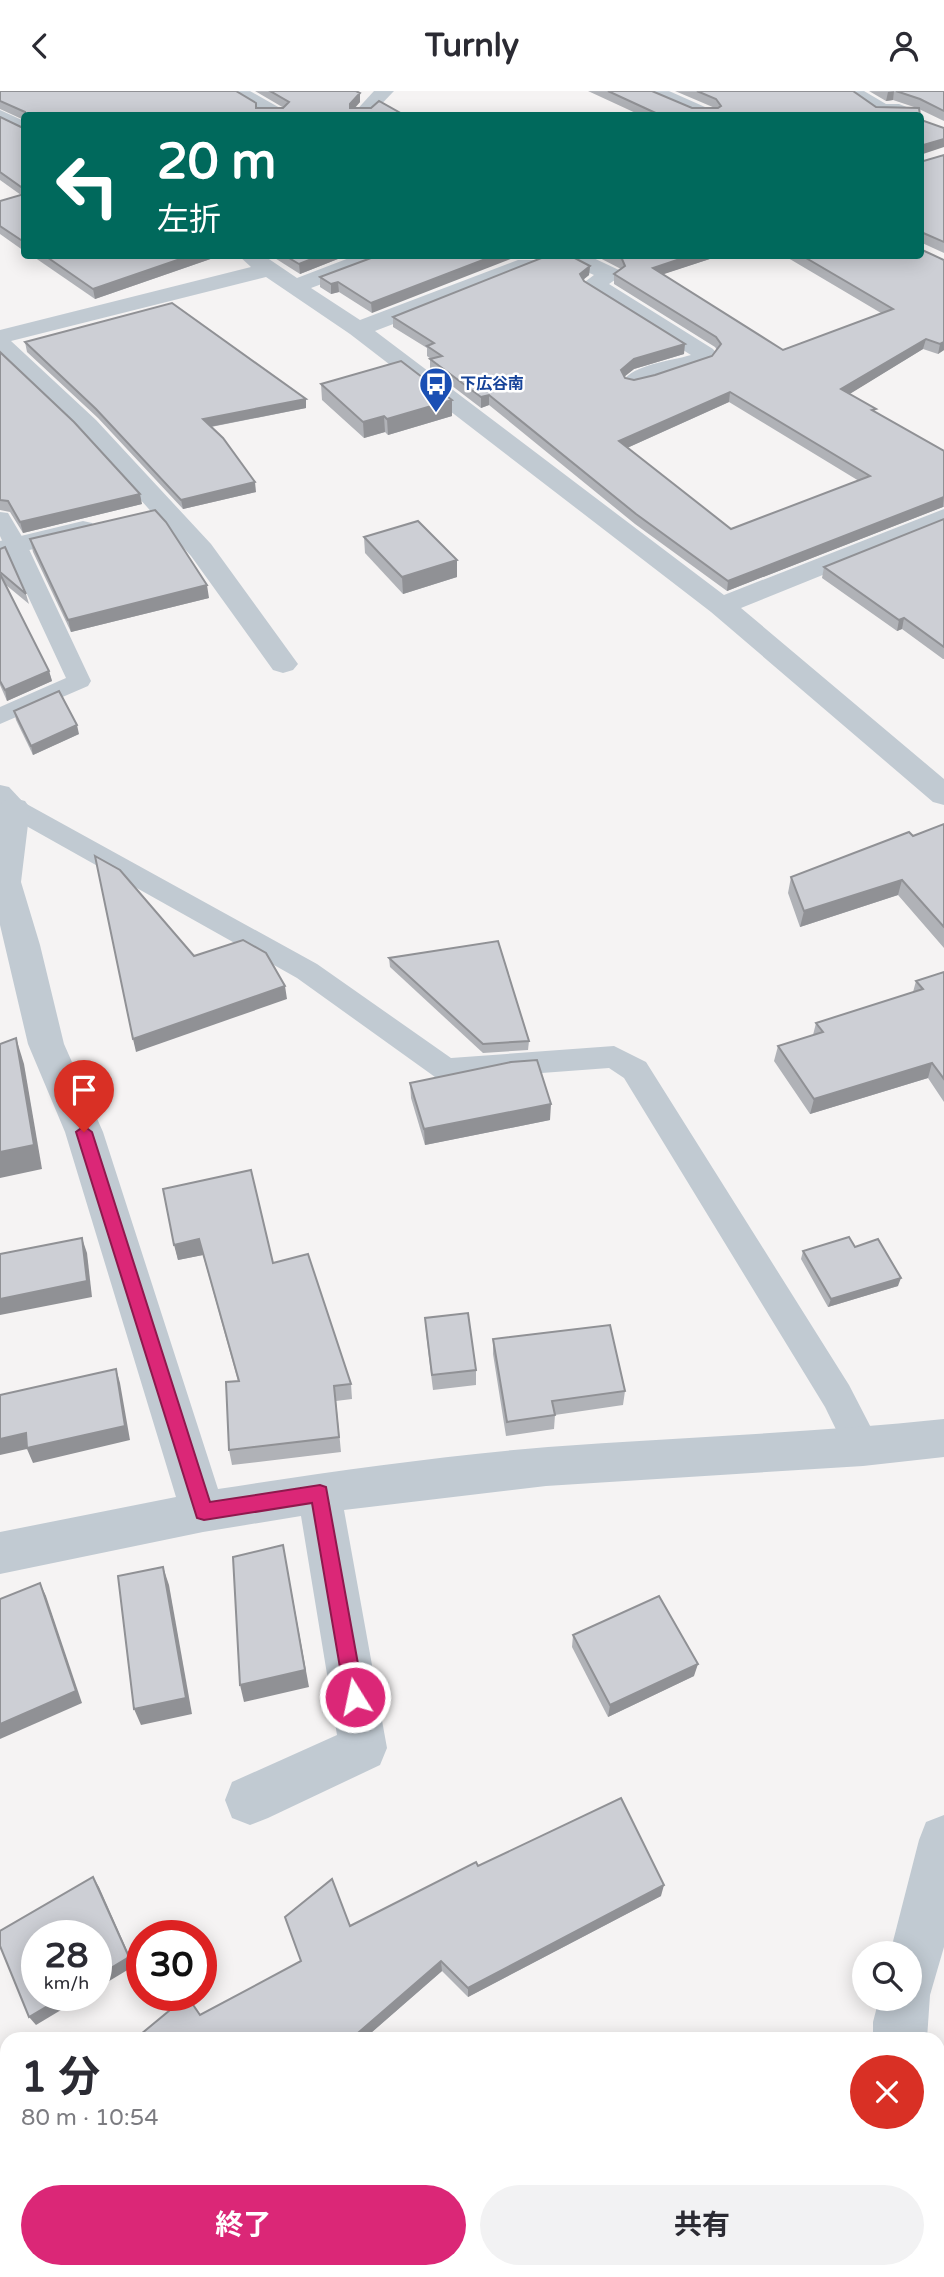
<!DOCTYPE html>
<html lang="ja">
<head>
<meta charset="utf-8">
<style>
  :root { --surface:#fff; --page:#f2f2f3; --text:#2b2b33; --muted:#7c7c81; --accent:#db2777 }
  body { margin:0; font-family:"Varela Round","Noto Sans JP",sans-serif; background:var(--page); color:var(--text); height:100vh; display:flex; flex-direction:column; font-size:26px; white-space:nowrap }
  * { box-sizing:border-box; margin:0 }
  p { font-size:23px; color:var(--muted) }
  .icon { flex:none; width:38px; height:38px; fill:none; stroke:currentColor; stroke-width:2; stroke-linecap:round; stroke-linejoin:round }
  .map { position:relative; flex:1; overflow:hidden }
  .drawer { position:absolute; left:0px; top:1941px; width:945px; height:247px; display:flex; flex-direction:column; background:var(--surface); border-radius:21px 21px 0 0; box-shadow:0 4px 18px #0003 }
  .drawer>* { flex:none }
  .banner { position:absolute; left:21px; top:21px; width:903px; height:147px; border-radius:7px; box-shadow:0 4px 18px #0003; background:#00695c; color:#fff; overflow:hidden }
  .tools { position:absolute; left:852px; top:1850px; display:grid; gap:14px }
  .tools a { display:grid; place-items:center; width:70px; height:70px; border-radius:50%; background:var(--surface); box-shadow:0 4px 18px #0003; font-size:35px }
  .speed { position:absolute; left:21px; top:1829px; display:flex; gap:14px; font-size:35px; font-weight:700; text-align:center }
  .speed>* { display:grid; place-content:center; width:91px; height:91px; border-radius:50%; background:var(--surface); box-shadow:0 4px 18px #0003; line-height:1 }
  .speed small { font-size:18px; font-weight:400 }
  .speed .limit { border:10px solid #d22; background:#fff; color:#111 }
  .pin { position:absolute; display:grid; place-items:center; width:60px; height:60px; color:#fff; margin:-72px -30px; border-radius:50% 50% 50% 0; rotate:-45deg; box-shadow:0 0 7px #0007 }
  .pin .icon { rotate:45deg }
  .me { position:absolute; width:77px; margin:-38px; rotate:350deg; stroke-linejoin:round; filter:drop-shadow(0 0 5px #0008) }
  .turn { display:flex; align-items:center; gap:24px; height:147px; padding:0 21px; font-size:32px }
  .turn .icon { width:91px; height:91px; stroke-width:2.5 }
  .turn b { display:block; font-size:49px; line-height:60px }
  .round { display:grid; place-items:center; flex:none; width:74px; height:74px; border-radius:37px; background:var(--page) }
  .summary { display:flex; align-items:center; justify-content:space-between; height:119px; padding:0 21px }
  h1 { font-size:42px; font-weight:700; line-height:52px }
  .button { display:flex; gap:14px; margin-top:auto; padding:14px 21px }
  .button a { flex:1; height:80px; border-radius:42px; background:var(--accent); color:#fff; font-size:28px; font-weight:700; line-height:80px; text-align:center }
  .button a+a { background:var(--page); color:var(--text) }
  header { display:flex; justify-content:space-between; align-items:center; height:91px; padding:0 21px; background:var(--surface); font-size:32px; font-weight:700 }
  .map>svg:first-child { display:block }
</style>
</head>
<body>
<header><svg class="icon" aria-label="back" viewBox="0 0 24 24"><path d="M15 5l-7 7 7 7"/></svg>Turnly<svg class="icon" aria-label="person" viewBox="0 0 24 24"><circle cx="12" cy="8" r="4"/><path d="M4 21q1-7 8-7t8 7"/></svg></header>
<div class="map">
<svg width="944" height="2186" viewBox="0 0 944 2186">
  <rect width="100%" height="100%" fill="#f5f3f3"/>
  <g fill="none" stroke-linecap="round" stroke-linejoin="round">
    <g fill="#c1cad2" fill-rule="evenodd">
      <polygon points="0,421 8,422 27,454 91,590 88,595 0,633 0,616 66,587 0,445"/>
      <polygon points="0,694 9,696 23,711 317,873 451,967 614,955 646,971 849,1294 881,1356 876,1367 863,1372 850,1367 825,1316 624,987 609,977 446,989 435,986 297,887 5,723 0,718"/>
    </g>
    <g fill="#c1cad2" fill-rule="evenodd">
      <polygon points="227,0 250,0 287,21 284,24 258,24 260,20"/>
      <polygon points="374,0 394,0 371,24 352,24"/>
      <polygon points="644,0 669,0 714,20 717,24 692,24 646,4"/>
      <polygon points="842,0 864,0 886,13 899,13 917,20 920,24 876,23"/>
      <polygon points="0,19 24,30 24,43 0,32"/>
      <polygon points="238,164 263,164 297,187 357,164 388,164 386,169 311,197 360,229 518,169 534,169 537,174 534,179 375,240 724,504 944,418 944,435 741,517 944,688 944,714 933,711 711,521 350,243 266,186 11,250 96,329 211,453 298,573 293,579 283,582 273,579 191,465 78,339 0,265 0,239 251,176"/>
      <path d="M 558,164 L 587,164 L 619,179 L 622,184 L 609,193 L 713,258 L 717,263 L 709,274 C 691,279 640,300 626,296 L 622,291 C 634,273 671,270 691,264 L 585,198 L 582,193 L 594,184 L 560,169 Z"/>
      <polygon points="83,430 92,432 96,438 92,444 0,466 0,450"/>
      <path d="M 14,707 L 25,710 L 30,717 L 21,791 L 40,854 L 64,953 L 103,1041 L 218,1398 C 327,1381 438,1365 548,1356 C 680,1346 812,1342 944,1328 L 944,1366 L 863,1375 L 546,1395 L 344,1419 L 387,1657 L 380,1674 L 268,1727 L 250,1734 L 232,1727 L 225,1709 L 232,1691 L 337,1644 L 301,1425 L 203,1441 L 0,1483 L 0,1441 L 176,1406 L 65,1041 L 28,953 L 0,834 L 0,714 L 3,710 Z"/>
      <polygon points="944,1724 944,1856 930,1904 927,1948 873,1948 873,1931 879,1908 910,1908 910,1862 890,1862 919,1749 926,1731"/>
      <polygon points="0,2144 7,2147 7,2180 31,2180 33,2186 0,2186"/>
      <polygon points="938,2158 944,2165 944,2186 893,2186 892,2180 938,2180"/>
    </g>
  </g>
  <g fill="#b0b2b7" fill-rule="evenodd">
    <polygon points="0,0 256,17 284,17 255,0 356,0 360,11 355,17 404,24 24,29 0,18"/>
    <polygon points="588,0 652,0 692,17 715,17 675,0 853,0 876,16 917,17 893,9 886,10 869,0 944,0 944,30 919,18 920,24 640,24"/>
    <polygon points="0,26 21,36 24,34 24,160 0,143 0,110 21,104 0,89"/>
    <polygon points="944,64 944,162 920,151 920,71"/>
    <polygon points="31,164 222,164 95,208"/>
    <polygon points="270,164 348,164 300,183"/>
    <polygon points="379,164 372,222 339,201 331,203 320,196 320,186"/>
    <path d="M 594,164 L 722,164 L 663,183 L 783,259 L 881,222 L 783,164 L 920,164 L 944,169 L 944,259 L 938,263 L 923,258 L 849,303 L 875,321 L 944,360 L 944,416 L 943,416 L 727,500 L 635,433 L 489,314 L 481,317 L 430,278 L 430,268 L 431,268 L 427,265 L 427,257 L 393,236 L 393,226 L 590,175 L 589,184 L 583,189 L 584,190 L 684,263 L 634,278 L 624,286 L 625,287 L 634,289 L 655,284 L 712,265 L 717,259 L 715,256 L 614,193 L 614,183 L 621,178 ZM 729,311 L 859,390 L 731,438 L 627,357 Z"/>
    <polygon points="25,251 306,317 211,336 256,401 183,418 98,327 27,261"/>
    <polygon points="0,261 142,413 23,442 10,421 0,419"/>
    <polygon points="321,293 452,325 388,344 385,341 364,347 322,309"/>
    <polygon points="944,428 944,568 943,568 902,538 897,540 822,487 824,476"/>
    <polygon points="364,446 457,486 403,503 365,462"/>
    <polygon points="30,448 209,507 71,541 33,461"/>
    <polygon points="0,458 26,503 29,513 6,494 49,580 52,590 7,610 0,594"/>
    <polygon points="14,620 79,643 33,664 16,629"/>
    <polygon points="944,733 944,857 898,804 800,836 788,802 791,786 913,745"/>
    <polygon points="389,867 529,950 528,959 483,962 390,876"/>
    <polygon points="944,881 944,1011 928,987 810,1023 774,970 778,955 813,944 816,932 913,901 916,890"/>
    <polygon points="410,992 550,1029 425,1054 411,1007"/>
    <polygon points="163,1098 273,1172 351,1293 352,1308 336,1310 341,1361 232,1374 229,1359 238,1290 203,1164 178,1169"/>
    <polygon points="855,1156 898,1195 828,1216 801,1168 803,1160"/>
    <polygon points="425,1227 476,1279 476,1294 433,1299 426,1242"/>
    <polygon points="493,1248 625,1300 623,1314 555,1324 554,1338 506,1345 493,1263"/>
    <polygon points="573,1544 694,1585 608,1626 572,1556"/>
    <polygon points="478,1775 661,1805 468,1906 442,1880 364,1948 135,1948 200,1924 301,1870 350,1835"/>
  </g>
  <g fill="#909195">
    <polygon points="894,0 893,9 886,10 888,1"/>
    <polygon points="360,2 360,11 350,22 350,13"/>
    <polygon points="944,48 944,56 920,64 920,55"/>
    <polygon points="192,164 222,164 95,208 93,198"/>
    <polygon points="322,164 348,164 300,183 299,173"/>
    <polygon points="496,164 521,164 372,222 371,212"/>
    <polygon points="692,164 722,164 652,187 653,177"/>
    <polygon points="590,175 589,184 579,192 580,183"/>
    <polygon points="338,191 339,201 331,203 331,193"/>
    <polygon points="926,248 923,258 840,309 841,298"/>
    <polygon points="944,251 944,259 938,263 940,253"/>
    <polygon points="685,253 684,263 634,278 620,289 621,279 634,268"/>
    <polygon points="730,301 729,311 618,361 619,350"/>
    <polygon points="489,304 489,314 481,317 481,306"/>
    <polygon points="306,308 306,317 204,337 203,328"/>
    <polygon points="452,309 452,325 388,344 387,328"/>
    <polygon points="384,325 385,341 364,347 363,331"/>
    <polygon points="255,391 256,401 183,418 181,409"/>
    <polygon points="140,403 142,413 23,442 20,431"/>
    <polygon points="944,406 943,416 727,500 728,490"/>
    <polygon points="457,469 457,486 403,503 402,486"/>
    <polygon points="207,494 209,507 71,541 68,529"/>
    <polygon points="904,527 902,538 897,540 899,529"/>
    <polygon points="49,580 52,590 7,610 5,599"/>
    <polygon points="77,634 79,643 33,664 31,655"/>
    <polygon points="902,789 898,804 800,836 804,820"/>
    <polygon points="285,895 287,908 136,961 133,948"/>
    <polygon points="16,947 24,973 42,1078 0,1087 0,1061"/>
    <polygon points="932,972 928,987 810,1023 814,1008"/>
    <polygon points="551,1013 550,1029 425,1054 424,1038"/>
    <polygon points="82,1147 87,1162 92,1206 0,1224 0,1208"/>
    <polygon points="199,1148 203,1164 178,1169 174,1154"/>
    <polygon points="901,1187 898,1195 828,1216 831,1208"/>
    <polygon points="116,1278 120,1292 130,1349 33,1372 27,1358 0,1364 0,1348"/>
    <polygon points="283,1454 309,1596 244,1611 240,1594"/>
    <polygon points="163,1476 169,1494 192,1623 141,1634 134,1618"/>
    <polygon points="40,1492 46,1505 82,1612 0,1648 0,1633"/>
    <polygon points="698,1573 694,1585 608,1626 610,1614"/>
    <polygon points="93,1786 99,1796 134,1875 96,1898"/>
    <polygon points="664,1794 661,1805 468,1906 468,1897"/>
    <polygon points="441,1870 442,1880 364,1948 351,1948"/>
    <polygon points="66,1904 86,1904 36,1934 29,1926"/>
    <polygon points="83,2180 97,2180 90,2186 77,2186"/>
  </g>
  <g fill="#cdcfd5" stroke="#909195" stroke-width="2" fill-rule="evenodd">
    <polygon points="0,0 236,0 256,12 256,17 283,17 289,11 270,0 356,0 360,2 350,13 350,17 371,17 379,10 404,24 25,24 25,21 0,10"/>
    <polygon points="608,0 652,0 692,17 718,17 721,15 716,8 697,0 853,0 876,16 919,17 920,24 659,24 660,24"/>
    <polygon points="896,0 944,0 944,20 920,8"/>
    <polygon points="0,26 21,36 24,34 24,98 0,81"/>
    <polygon points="920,27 921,29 944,37 944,48 920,55"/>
    <polygon points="944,64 944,151 921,141 920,145 920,71"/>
    <polygon points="24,103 24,151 0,135 0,110"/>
    <path d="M 920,158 L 944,169 L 944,251 L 940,253 L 926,248 L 841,298 L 876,318 L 872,319 L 944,360 L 944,406 L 728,490 L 636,423 L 489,304 L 481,306 L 430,268 L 442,265 L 427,255 L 434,252 L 393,226 L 549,164 L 569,164 L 590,175 L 580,183 L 584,190 L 685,253 L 634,268 L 621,279 L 625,287 L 634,289 L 655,284 L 712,265 L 721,253 L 716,246 L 614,183 L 625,175 L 622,168 L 615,164 L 692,164 L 653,177 L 783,259 L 893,218 L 801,164 L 920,164 ZM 730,301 L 870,385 L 731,438 L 619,350 Z"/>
    <polygon points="44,164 192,164 93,198"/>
    <polygon points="284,164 322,164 299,173"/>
    <polygon points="379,164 496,164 371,212 338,191 331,193 320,186"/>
    <polygon points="172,212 306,308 203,328 223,347 255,391 181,409 96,318 25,251"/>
    <polygon points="0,261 74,331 140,403 20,431 8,410 0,409"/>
    <polygon points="401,270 452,309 387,328 384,325 363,331 321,293"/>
    <polygon points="155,419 166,431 207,494 68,529 30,448"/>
    <polygon points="944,428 944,556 904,527 899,529 824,476"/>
    <polygon points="418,430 457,469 402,486 364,446"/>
    <polygon points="5,456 26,503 0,481 0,458"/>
    <polygon points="0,483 49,580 5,599 0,590"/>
    <polygon points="59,600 77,634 31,655 14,620"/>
    <polygon points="944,733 944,836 902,789 804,820 791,786 909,741 913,745"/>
    <polygon points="95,765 120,779 194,865 243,849 266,862 285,895 133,948"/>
    <polygon points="498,850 529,950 483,953 389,867"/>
    <polygon points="944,881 944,988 932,972 814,1008 778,955 823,941 816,932 923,898 916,890"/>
    <polygon points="16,947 34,1054 0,1061 0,953"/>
    <polygon points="537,969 551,1013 424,1038 410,992 511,971"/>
    <polygon points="251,1079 273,1172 308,1163 351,1293 334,1295 339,1346 229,1359 226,1291 239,1290 199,1148 174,1154 163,1098"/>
    <polygon points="849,1146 855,1156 878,1148 901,1187 831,1208 803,1160"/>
    <polygon points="82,1147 87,1190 0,1208 0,1163"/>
    <polygon points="468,1222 476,1279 432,1284 425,1227"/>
    <polygon points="610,1234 625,1300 552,1310 555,1324 507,1331 493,1248"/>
    <polygon points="116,1278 125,1335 27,1357 26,1342 0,1348 0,1304"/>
    <polygon points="283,1454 305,1579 240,1594 233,1466"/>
    <polygon points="163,1476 186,1607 134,1618 118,1485"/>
    <polygon points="40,1492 76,1600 0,1633 0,1508"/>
    <polygon points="659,1505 698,1573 610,1614 573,1544"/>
    <polygon points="621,1707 664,1794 468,1897 441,1870 351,1948 135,1948 187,1905 200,1924 301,1870 285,1826 332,1788 350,1835 476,1771 478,1775"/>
    <polygon points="93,1786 129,1866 96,1886 96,1844 37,1844 37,1904 66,1904 29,1926 0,1855 0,1840"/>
    <polygon points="55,2180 83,2180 77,2186 58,2186"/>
    <polygon points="237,2180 455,2180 451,2186 241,2186"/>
    <polygon points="646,2180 753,2180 751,2186 642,2186"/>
  </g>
  <polygon fill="#db2777" stroke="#8e194d" stroke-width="2" points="84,1035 92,1041 210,1411 320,1394 326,1396 364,1606 362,1613 355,1616 348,1613 345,1606 312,1412 204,1429 197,1427 76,1041"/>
  <defs>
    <g id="bus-pin" transform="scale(1.75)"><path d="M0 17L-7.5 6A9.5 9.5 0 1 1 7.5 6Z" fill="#1a4fb4" stroke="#fff"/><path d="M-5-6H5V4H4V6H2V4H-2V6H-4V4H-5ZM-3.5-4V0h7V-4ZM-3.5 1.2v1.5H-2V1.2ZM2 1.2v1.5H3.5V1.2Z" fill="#fff"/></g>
  </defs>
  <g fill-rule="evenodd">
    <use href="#bus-pin" x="436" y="293"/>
  </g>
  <g text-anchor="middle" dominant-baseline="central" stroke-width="5" stroke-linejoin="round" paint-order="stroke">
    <g font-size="16" font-weight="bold" fill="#164399" stroke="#fff" text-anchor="start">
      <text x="460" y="293">下広谷南</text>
    </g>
  </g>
</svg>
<div class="tools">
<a><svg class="icon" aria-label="search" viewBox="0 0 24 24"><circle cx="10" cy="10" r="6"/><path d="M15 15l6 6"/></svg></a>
</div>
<div class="speed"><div>28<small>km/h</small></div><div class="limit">30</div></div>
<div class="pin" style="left:84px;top:1041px;background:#d93025"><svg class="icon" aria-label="arrive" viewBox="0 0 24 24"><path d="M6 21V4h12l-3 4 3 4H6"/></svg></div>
<svg class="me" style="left:355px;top:1606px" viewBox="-20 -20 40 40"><circle r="17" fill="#db2777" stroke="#fff" stroke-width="3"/><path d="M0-11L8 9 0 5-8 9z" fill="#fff"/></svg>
<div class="banner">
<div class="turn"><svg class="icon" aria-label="left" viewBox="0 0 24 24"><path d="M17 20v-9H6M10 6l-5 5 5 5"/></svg><div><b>20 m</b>左折</div></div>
</div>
<section class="drawer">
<div class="summary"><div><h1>1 分</h1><p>80 m · 10:54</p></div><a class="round" style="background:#d93025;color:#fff"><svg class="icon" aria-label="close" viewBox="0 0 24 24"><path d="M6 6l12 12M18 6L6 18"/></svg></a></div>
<div class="button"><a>終了</a><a>共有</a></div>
</section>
</div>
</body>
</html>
